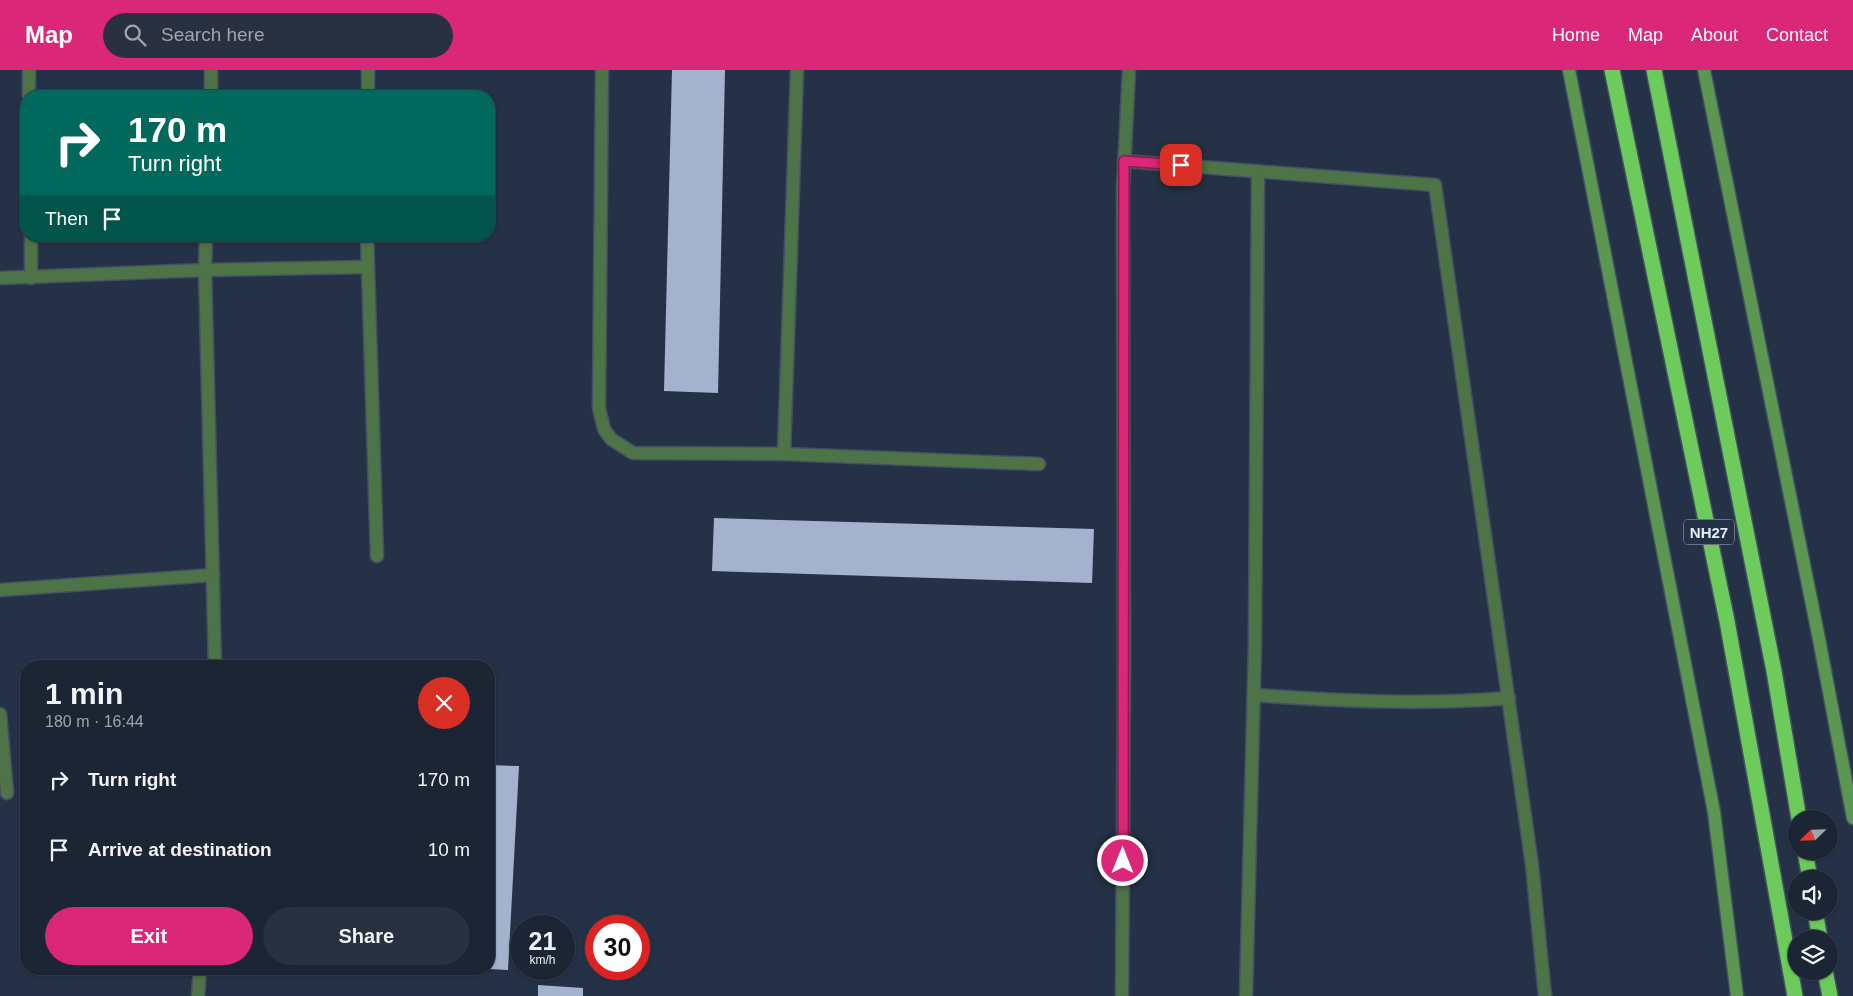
<!DOCTYPE html>
<html lang="en">
<head>
<meta charset="utf-8">
<style>
  :root { --surface:#1c2534; --page:#293140; --text:#f1f3f6; --muted:#a0a5ac; --line:#3a424f; --accent:#db2777 }
  body { margin:0; font-family:Arial,sans-serif; background:var(--page); color:var(--text); height:100vh; display:flex; flex-direction:column; font-size:19px; white-space:nowrap }
  * { box-sizing:border-box; margin:0 }
  p { font-size:16px; color:var(--muted) }
  .icon { flex:none; width:28px; height:28px; fill:none; stroke:currentColor; stroke-width:2; stroke-linecap:round; stroke-linejoin:round }
  .map { position:relative; flex:1; overflow:hidden }
  .side { position:absolute; left:20px; top:590px; width:475px; height:315px; display:flex; flex-direction:column; background:var(--surface); border-radius:20px; box-shadow:0 1px 4px #0004,0 0 0 1px var(--line) }
  .side>* { flex:none }
  .guide { position:absolute; left:20px; top:20px; width:475px; height:152px; border-radius:20px; box-shadow:0 1px 4px #0004,0 0 0 1px var(--line); background:#00695c; color:#fff; overflow:hidden }
  .needle { width:32px; rotate:247deg }
  .tools { position:absolute; left:1788px; top:740px; display:grid; gap:10px }
  .tools a { display:grid; place-items:center; width:50px; height:50px; border-radius:50%; background:var(--surface); box-shadow:0 1px 4px #0004,0 0 0 1px var(--line); font-size:25px }
  .speed { position:absolute; left:510px; top:845px; display:flex; gap:10px; font-size:25px; font-weight:700; text-align:center }
  .speed>* { display:grid; place-content:center; width:65px; height:65px; border-radius:50%; background:var(--surface); box-shadow:0 1px 4px #0004,0 0 0 1px var(--line); line-height:1 }
  .speed small { font-size:12px; font-weight:400 }
  .speed .limit { border:8px solid #d22; background:#fff; color:#111 }
  .pin { position:absolute; display:grid; place-items:center; width:42px; height:42px; color:#fff; margin:-21px; border-radius:10px; box-shadow:0 2px 8px #0006 }
  .me { position:absolute; width:55px; margin:-28px; rotate:0deg; stroke-linejoin:round; filter:drop-shadow(0 0 4px #0008) }
  .turn { display:flex; align-items:center; gap:18px; height:105px; padding:0 25px; font-size:22px }
  .turn .icon { width:65px; height:65px; stroke-width:2.5 }
  .turn b { display:block; font-size:35px; line-height:42px }
  .then { display:flex; align-items:center; height:48px; padding:0 25px; background:#0003; gap:10px; font-size:19px }
  .round { display:grid; place-items:center; flex:none; width:52px; height:52px; border-radius:26px; background:var(--page) }
  .summary { display:flex; align-items:center; justify-content:space-between; height:85px; padding:0 25px }
  h1 { font-size:30px; font-weight:700; line-height:38px }
  .cta { display:flex; gap:10px; margin-top:auto; padding:10px 25px }
  .cta a { flex:1; height:58px; border-radius:30px; background:var(--accent); color:#fff; font-size:20px; font-weight:700; line-height:58px; text-align:center }
  .cta a+a { background:var(--page); color:var(--text) }
  ul { padding:0; list-style:none }
  li { display:flex; align-items:center; gap:15px; height:70px; padding:0 25px }
  li div { flex:1 }
  li b { display:block; font-size:19px }
  li em { font-style:normal }
  header { display:flex; align-items:center; gap:30px; box-sizing:border-box; height:70px; padding:0 25px; background:var(--accent); color:#fff }
  header strong { font-size:24px }
  nav { display:flex; gap:28px; margin-inline-start:auto; font-size:18px }
  .search { width:350px; height:45px; background:var(--page); display:flex; align-items:center; gap:12px; box-sizing:border-box; padding:0 18px; border-radius:28px; color:var(--muted); font-size:19px }
  .map>svg:first-child { display:block }
</style>
</head>
<body>
<header>
<strong>Map</strong>
<div class="search"><svg class="icon" aria-label="search" viewBox="0 0 24 24"><circle cx="10" cy="10" r="6"/><path d="M15 15l6 6"/></svg>Search here</div>
<nav><a>Home</a><a>Map</a><a>About</a><a>Contact</a></nav>
</header>
<div class="map">
<svg width="1853" height="926" viewBox="0 0 1853 926">
  <rect width="100%" height="100%" fill="#253146"/>
  <g fill="#a4b3cd">
    <polygon points="672,0 725,0 718,323 664,321"/>
    <polygon points="714,448 1094,459 1092,513 712,501"/>
    <polygon points="489,695 519,696 508,900 489,899"/>
    <polygon points="538,915 583,918 583,926 538,926"/>
  </g>
  <g fill="none" stroke-linecap="round" stroke-linejoin="round">
    <g stroke="#444f63" stroke-width="15">
      <g id="lane">
        <polyline points="602,0 599,338 604,359 611,369 633,383 784,384 1039,394"/>
        <polyline points="784,384 797,0"/>
      </g>
    </g>
    <g stroke="#444f63" stroke-width="15">
      <g id="street">
        <polyline points="29,0 29,26"/>
        <polyline points="211,26 211,0"/>
        <polyline points="368,26 368,0"/>
        <polyline points="1124,91 1435,115 1532,795 1545,926"/>
        <polyline points="31,166 31,208"/>
        <polyline points="206,166 205,200 215,596"/>
        <polyline points="367,166 377,486"/>
        <polyline points="0,208 205,200 367,197"/>
        <polyline points="0,520 213,505"/>
        <path d="M 1254,625 C 1338,631 1424,635 1509,628"/>
        <polyline points="0,644 7,723"/>
        <polyline points="198,926 200,899"/>
        <polyline points="1122,926 1124,598 1123,119 1129,0"/>
        <polyline points="1246,926 1255,571 1258,101"/>
      </g>
    </g>
    <g stroke="#444f63" stroke-width="15">
      <g id="secondary">
        <polyline points="1569,0 1714,742 1737,926"/>
        <polyline points="1704,0 1819,569 1853,748"/>
      </g>
    </g>
    <g stroke="#444f63" stroke-width="18">
      <g id="highway">
        <polyline points="1612,0 1727,551 1795,926"/>
        <polyline points="1654,0 1774,601 1799,749"/>
        <polyline points="1805,781 1810,809"/>
        <polyline points="1815,841 1820,869"/>
        <polyline points="1825,901 1830,926"/>
      </g>
    </g>
    <use href="#lane" stroke="#4e7347" stroke-width="12"/>
    <use href="#street" stroke="#4e7347" stroke-width="12"/>
    <use href="#secondary" stroke="#5b9750" stroke-width="12"/>
    <use href="#highway" stroke="#6ccb5b" stroke-width="15"/>
  </g>
  <g fill="none" stroke-linecap="round" stroke-linejoin="round">
    <g stroke="#8e194d" stroke-width="12">
      <polyline id="route" points="1123,791 1124,91 1181,95"/>
    </g>
    <use href="#route" stroke="#db2777" stroke-width="9"/>
  </g>
  <g text-anchor="middle" dominant-baseline="central" stroke-width="5" stroke-linejoin="round" paint-order="stroke">
    <rect fill="#253146" stroke="#abb4c4" stroke-width="1" x="1684" y="449.5" width="50" height="25" rx="4"/>
    <g font-size="15" font-weight="bold" fill="#e4ecfa">
      <text x="1709" y="462">NH27</text>
    </g>
  </g>
</svg>
<div class="tools">
<a><svg class="needle" viewBox="-14 -14 28 28"><path d="M0-13l5 13h-10z" fill="#e53935"/><path d="M0 13l5-13h-10z" fill="#a0a5ac"/></svg></a>
<a><svg class="icon" aria-label="sound" viewBox="0 0 24 24"><path d="M4 9h4l5-4v14l-5-4H4zM17 9q2 3 0 6"/></svg></a>
<a><svg class="icon" aria-label="layers" viewBox="0 0 24 24"><path d="M12 4l9 5-9 5-9-5zM3 14l9 5 9-5"/></svg></a>
</div>
<div class="speed"><div>21<small>km/h</small></div><div class="limit">30</div></div>
<div class="pin" style="left:1181px;top:95px;background:#d93025"><svg class="icon" aria-label="arrive" viewBox="0 0 24 24"><path d="M6 21V4h12l-3 4 3 4H6"/></svg></div>
<svg class="me" style="left:1123px;top:791px" viewBox="-20 -20 40 40"><circle r="17" fill="#db2777" stroke="#fff" stroke-width="3"/><path d="M0-11L8 9 0 5-8 9z" fill="#fff"/></svg>
<div class="guide">
<div class="turn"><svg class="icon" aria-label="right" viewBox="0 0 24 24"><path d="M7 20v-9h11M14 6l5 5-5 5"/></svg><div><b>170 m</b>Turn right</div></div>
<div class="then">Then<svg class="icon" aria-label="arrive" viewBox="0 0 24 24"><path d="M6 21V4h12l-3 4 3 4H6"/></svg></div>
</div>
<section class="side">
<div class="summary"><div><h1>1 min</h1><p>180 m · 16:44</p></div><a class="round" style="background:#d93025;color:#fff"><svg class="icon" aria-label="close" viewBox="0 0 24 24"><path d="M6 6l12 12M18 6L6 18"/></svg></a></div>
<ul>
<li><svg class="icon" aria-label="right" viewBox="0 0 24 24"><path d="M7 20v-9h11M14 6l5 5-5 5"/></svg><div><b>Turn right</b></div><em>170 m</em></li>
<li><svg class="icon" aria-label="arrive" viewBox="0 0 24 24"><path d="M6 21V4h12l-3 4 3 4H6"/></svg><div><b>Arrive at destination</b></div><em>10 m</em></li>
</ul>
<div class="cta"><a>Exit</a><a>Share</a></div>
</section>
</div>
</body>
</html>
